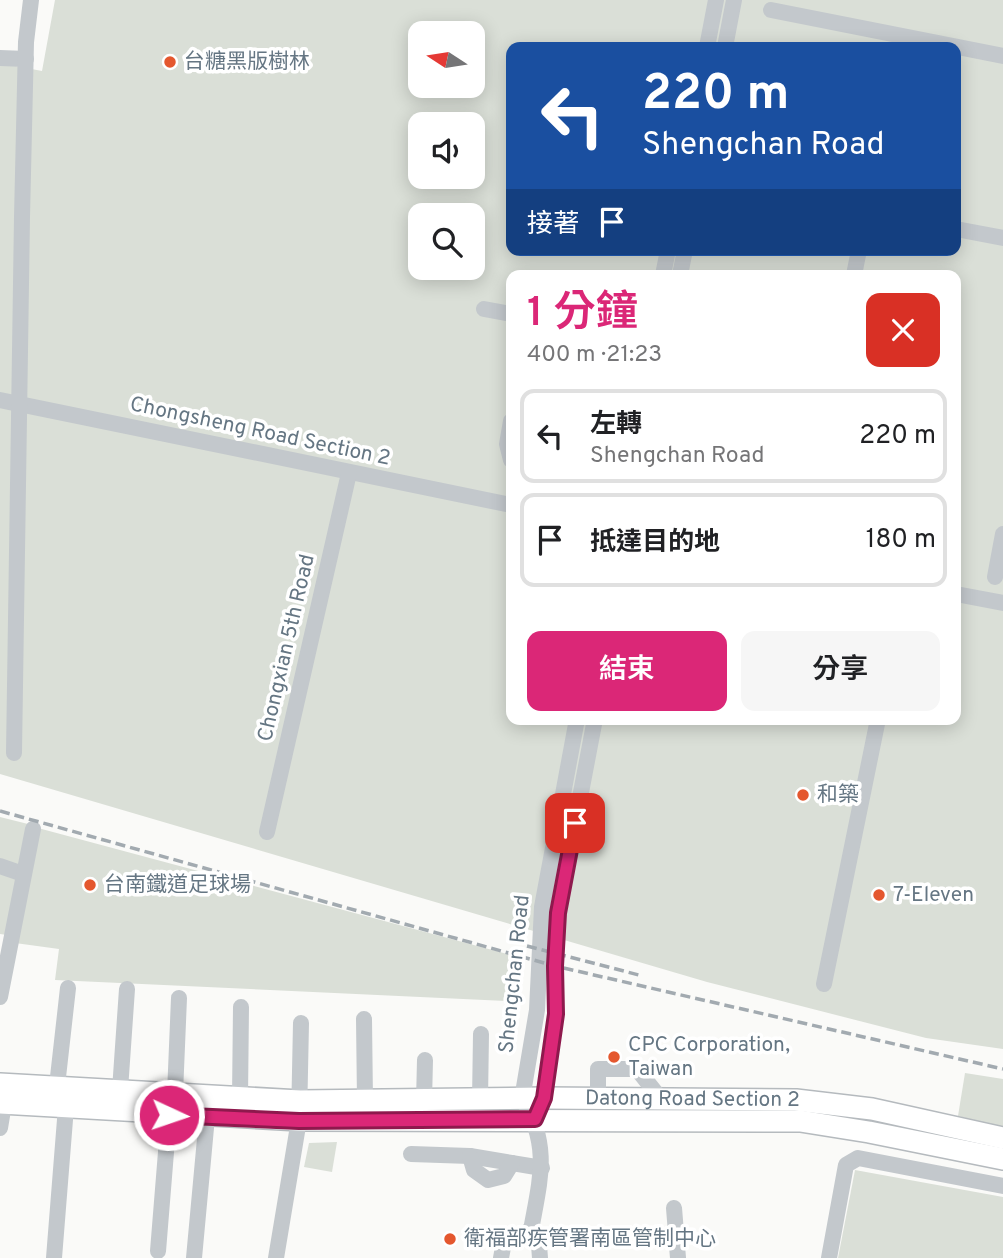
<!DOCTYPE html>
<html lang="zh-TW">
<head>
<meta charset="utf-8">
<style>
  :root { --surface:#fff; --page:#f6f6f6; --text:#202124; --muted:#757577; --line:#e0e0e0; --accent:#db2777 }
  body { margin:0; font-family:Overpass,"Noto Sans TC",sans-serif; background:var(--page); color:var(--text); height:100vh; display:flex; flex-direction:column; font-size:26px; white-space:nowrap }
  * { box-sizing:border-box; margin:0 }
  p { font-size:23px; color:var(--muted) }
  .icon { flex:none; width:38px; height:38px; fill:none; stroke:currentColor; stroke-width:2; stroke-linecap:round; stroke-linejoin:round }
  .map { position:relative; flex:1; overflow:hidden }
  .sheet { position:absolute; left:506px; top:270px; width:455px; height:455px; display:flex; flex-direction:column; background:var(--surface); border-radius:14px; box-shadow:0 4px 18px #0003 }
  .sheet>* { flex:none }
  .guide { position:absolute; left:506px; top:42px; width:455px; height:214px; border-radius:14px; box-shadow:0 4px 18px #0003; background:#1a4fa0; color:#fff; overflow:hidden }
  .needle { width:46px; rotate:282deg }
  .tools { position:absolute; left:408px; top:21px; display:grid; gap:14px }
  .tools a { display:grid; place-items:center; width:77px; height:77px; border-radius:14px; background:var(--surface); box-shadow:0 4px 18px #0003; font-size:35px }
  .pin { position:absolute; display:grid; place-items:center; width:60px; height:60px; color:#fff; margin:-30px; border-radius:14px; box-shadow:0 4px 10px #0006 }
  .me { position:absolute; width:77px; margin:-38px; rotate:93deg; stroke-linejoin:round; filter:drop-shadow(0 0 5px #0008) }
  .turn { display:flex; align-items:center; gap:24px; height:147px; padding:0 21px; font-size:32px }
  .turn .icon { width:91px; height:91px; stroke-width:2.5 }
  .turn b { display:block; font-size:49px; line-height:60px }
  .then { display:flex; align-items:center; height:66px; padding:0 21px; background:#0003; gap:14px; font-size:26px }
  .round { display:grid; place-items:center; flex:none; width:74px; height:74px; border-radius:14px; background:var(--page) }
  .head { display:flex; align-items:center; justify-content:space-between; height:119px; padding:0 21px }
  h1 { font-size:42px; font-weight:600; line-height:52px; color:var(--accent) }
  .primary-button { display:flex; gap:14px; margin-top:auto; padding:14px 21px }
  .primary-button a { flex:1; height:80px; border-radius:14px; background:var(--accent); color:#fff; font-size:28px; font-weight:600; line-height:80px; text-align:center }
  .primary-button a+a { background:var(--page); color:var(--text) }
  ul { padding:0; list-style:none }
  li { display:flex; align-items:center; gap:21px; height:94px; margin:0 14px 10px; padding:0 7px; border:4px solid var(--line); border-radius:14px }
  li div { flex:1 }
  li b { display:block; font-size:26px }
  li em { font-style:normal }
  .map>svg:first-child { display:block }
</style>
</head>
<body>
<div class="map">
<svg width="1003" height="1258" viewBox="0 0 1003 1258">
  <rect width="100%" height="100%" fill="#fafaf8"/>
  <g fill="#dadfd7" fill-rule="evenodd">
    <path d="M 55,0 L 1003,0 L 1003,1049 L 926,1038 L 707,982 L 0,774 L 0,63 L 42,71 ZM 420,33 L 472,33 L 472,86 L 420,86 ZM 511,47 L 956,47 L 956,250 L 511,250 ZM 420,124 L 472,124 L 472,177 L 420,177 ZM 420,215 L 472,215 L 472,268 L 420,268 ZM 511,275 L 956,275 L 956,719 L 511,719 Z"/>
    <polygon points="0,817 28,824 7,935 0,934"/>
    <polygon points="38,828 518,957 506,1001 55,980 59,949 15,943"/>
    <polygon points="965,1073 1003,1079 1003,1127 958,1116"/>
    <polygon points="337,1142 332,1172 304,1167 309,1143"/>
    <polygon points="855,1170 1003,1197 1003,1258 838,1258"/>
  </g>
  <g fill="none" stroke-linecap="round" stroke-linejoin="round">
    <g stroke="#b5babe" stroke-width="24">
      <g id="major">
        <path id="s1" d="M 0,1084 L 300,1101 L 544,1098 L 796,1100 L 872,1109 L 1003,1138"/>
        <polyline points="0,1103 299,1120 800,1121 869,1132 1003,1159"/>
      </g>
    </g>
    <g stroke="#c3c8cc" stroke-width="16">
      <polyline points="771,10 1003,56"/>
      <polyline points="707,47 716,0"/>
      <polyline points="725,47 734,0"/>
      <polyline points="0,58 26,59"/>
      <polyline points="956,229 1003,238"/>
      <polyline points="663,275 668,250"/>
      <polyline points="680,275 685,250"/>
      <polyline points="854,275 859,250"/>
      <polyline points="484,309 511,314"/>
      <polyline points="0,400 511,505"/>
      <polyline points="511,421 507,444 511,460"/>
      <polyline points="995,577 1003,534"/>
      <polyline points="956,594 1003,603"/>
      <polyline points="14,753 22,217 26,42 31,0"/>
      <polyline points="267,832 349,473"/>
      <polyline points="0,866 23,874"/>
      <polyline points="824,984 878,719"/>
      <polyline points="0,997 33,829"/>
      <polyline points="364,1019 365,1101"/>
      <polyline points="57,1086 68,988"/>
      <polyline points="120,1090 127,989"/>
      <polyline points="175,1094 179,998"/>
      <polyline points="240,1098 241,1007"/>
      <polyline points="598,1098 598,1069 637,1069 660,1098"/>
      <polyline points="0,1099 4,1104 0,1128"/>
      <polyline points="480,1100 481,1034"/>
      <polyline points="424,1101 425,1060"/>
      <polyline points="540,1108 544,1098 556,1014 555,966 558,913 595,719"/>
      <polyline points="411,1154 470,1156 542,1168"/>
      <polyline points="470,1156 474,1170 488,1180 504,1176 512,1163"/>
      <polyline points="674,1208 678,1258"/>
      <polyline points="158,1251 169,1115"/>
      <polyline points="54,1258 66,1107"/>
      <polyline points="194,1258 207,1117"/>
      <polyline points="276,1258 299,1120 301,1023"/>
      <polyline points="501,1258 504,1242 531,1230"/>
      <path d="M 540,1258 L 539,1245 L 531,1230 C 540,1180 551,1145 522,1099 L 537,1010 L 542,907 L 577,719"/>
      <polyline points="829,1258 846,1165 858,1158 1003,1186"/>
    </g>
    <use href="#major" stroke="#fff" stroke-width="21"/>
    <g stroke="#a2aab0" stroke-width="3.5" stroke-dasharray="10 5" stroke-linecap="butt">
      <polyline points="0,811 555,966 1003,1069"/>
      <polyline points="527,946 639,975"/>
    </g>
  </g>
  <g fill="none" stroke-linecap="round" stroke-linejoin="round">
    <g stroke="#8e194d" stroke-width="18">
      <polyline id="route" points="169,1115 299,1121 535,1119 544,1098 556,1014 555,966 558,913 575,823"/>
    </g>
    <use href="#route" stroke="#db2777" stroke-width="12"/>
  </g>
  <g fill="#e4572e" stroke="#fff" stroke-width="2.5">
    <circle cx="170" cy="62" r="7"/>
    <circle cx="803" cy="795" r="7"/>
    <circle cx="90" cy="885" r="7"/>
    <circle cx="879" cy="895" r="7"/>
    <circle cx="614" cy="1057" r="7"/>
    <circle cx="450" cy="1239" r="7"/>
  </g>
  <g text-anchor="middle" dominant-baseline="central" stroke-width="7" stroke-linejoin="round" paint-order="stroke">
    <g font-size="21" fill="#657683" stroke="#fff" text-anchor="start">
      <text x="184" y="62">台糖黑版樹林</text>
      <text x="817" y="795">和築</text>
      <text x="104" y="885">台南鐵道足球場</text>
      <text x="893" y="895">7-Eleven</text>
      <text x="628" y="1045">CPC Corporation,<tspan x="628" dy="24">Taiwan</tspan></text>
      <text x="464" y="1239">衛福部疾管署南區管制中心</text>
    </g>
    <g font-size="21" fill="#657683" stroke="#fff">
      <text transform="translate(260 432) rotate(12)">Chongsheng Road Section 2</text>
      <text transform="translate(287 648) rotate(-77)">Chongxian 5th Road</text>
      <text transform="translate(515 974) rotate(-84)">Shengchan Road</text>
      <text stroke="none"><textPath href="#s1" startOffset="693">Datong Road Section 2</textPath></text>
    </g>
  </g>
</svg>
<div class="tools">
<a><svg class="needle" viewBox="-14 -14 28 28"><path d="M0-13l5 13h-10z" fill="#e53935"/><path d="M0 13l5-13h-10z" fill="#757577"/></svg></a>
<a><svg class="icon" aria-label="sound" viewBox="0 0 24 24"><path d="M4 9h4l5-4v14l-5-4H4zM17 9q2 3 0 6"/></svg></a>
<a><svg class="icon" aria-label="search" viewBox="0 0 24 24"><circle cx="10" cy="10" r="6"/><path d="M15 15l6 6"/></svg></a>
</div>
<div class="pin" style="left:575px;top:823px;background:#d93025"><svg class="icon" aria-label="arrive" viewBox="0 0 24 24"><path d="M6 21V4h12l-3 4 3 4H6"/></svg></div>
<svg class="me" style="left:169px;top:1115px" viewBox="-20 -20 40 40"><circle r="17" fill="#db2777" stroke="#fff" stroke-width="3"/><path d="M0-11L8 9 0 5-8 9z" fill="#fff"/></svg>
<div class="guide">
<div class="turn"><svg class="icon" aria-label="left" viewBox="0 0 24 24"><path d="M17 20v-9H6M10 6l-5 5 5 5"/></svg><div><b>220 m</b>Shengchan Road</div></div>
<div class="then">接著<svg class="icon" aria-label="arrive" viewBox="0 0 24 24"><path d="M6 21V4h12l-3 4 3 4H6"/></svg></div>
</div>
<section class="sheet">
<div class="head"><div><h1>1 分鐘</h1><p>400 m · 21:23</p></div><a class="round" style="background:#d93025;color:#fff"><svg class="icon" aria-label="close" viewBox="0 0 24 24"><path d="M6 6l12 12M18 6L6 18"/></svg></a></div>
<ul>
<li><svg class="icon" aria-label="left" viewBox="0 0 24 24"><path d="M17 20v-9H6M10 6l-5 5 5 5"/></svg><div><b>左轉</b><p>Shengchan Road</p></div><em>220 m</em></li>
<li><svg class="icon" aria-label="arrive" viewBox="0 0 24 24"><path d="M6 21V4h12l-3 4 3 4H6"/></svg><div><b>抵達目的地</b></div><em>180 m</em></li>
</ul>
<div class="primary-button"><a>結束</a><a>分享</a></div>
</section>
</div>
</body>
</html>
